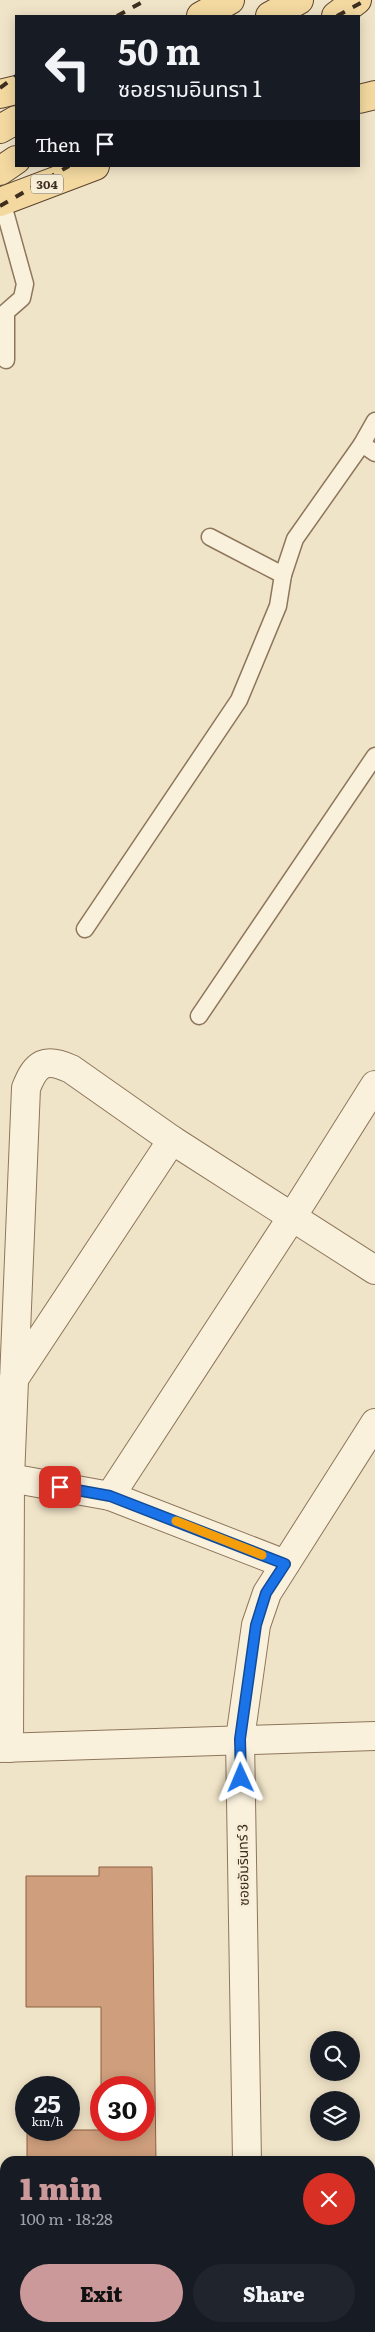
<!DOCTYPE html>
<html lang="en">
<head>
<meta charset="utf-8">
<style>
  :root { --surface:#171b24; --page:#20242c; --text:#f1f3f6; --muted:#9ea1a6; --accent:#cc999b }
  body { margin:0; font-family:Literata,"Noto Sans Thai",serif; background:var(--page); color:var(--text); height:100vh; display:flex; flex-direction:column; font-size:19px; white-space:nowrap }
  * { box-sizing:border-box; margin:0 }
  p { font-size:16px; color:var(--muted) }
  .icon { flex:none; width:28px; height:28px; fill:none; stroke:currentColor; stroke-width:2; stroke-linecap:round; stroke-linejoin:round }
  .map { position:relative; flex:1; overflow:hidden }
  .side { position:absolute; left:0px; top:2156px; width:375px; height:176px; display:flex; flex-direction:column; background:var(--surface); border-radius:15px 15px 0 0; box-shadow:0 2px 12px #0003 }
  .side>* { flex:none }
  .guide { position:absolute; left:15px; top:15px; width:345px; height:152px; border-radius:0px; box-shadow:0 2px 12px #0003; background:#171b24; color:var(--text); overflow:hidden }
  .fabs { position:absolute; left:310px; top:2031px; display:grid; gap:10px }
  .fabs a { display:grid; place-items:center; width:50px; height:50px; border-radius:50%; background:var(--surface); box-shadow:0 2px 12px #0003; font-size:25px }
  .speed { position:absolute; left:15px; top:2076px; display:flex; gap:10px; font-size:25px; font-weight:700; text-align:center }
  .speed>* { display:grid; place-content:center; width:65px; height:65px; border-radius:50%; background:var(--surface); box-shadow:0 2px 12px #0003; line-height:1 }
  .speed small { font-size:12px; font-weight:400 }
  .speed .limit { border:8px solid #d22; background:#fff; color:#111 }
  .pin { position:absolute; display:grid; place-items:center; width:42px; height:42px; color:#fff; margin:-21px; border-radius:10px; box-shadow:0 2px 8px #0006 }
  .me { position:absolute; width:55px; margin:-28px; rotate:359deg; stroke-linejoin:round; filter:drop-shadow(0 0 4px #0008) }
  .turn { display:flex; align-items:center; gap:18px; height:105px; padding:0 20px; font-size:22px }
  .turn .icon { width:65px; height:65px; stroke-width:2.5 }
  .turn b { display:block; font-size:35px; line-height:42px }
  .then { display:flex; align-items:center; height:48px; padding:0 20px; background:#0003; gap:10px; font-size:19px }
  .round { display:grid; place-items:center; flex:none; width:52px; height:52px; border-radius:26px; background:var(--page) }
  .headline { display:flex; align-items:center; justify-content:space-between; height:85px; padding:0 20px }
  h1 { font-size:30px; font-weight:800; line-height:38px; color:var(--accent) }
  .cta { display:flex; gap:10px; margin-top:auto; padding:10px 20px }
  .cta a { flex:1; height:58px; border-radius:30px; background:var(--accent); color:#111; font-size:20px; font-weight:800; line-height:58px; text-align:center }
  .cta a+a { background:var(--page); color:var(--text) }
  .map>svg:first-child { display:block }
</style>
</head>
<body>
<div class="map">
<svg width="375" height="2332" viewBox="0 0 375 2332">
  <rect width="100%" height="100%" fill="#f0e4c8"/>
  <polygon fill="#cf9f7d" stroke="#8d5f41" points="99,1867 152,1867 156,2161 27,2161 27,2130 144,2130 144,2088 101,2088 101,2007 26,2007 26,1876 99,1876"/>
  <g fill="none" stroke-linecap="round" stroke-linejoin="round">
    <g stroke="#8d765c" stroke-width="19">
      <g id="lane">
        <polyline points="2,201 25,284 22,298 6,312 6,360"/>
        <polyline points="362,444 375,421"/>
        <polyline points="210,537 283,575"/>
        <polyline points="85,929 239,700 278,606 283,575 295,539 362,444 375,453"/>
        <polyline points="199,1016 375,756"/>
      </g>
    </g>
    <g stroke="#8d765c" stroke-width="30">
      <g id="street">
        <polyline points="14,1379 172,1140"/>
        <polyline points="0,1478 10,1478 110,1496 285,1564"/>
        <polyline points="110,1496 292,1217 375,1085"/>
        <polyline points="0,1748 375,1736"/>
        <path d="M 9,1748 L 10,1478 L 26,1088 C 36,1063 45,1057 71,1069 L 172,1140 L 375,1270"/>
        <polyline points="247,2161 240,1739 256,1625 267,1593 375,1423"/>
        <polyline points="250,2328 250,2332"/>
      </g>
    </g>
    <g stroke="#5b4430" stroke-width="30">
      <g id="primary">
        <polyline points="201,16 230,0"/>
        <polyline points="270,16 299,0"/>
        <polyline points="336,16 357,0"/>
        <polyline points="0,94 16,90"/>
        <polyline points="359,99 375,95"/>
        <polyline points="0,129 16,120"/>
        <polyline points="0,171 16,160"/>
        <polyline points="0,202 95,166"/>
      </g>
    </g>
    <use href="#lane" stroke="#faf1dc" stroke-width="16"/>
    <use href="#street" stroke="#faf1dc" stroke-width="28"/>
    <use href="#primary" stroke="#f3d9a0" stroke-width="28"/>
    <g stroke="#3d2e20" stroke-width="4" stroke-dasharray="9 9" stroke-linecap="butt">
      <polyline points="117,16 146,0"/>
      <polyline points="337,16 366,0"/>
      <polyline points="0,88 16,76"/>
      <polyline points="0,206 69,166"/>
    </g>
  </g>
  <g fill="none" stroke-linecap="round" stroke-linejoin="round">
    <g stroke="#114b97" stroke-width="12">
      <polyline id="route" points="60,1487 110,1496 285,1564 266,1593 256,1625 240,1739 241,1778"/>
    </g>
    <use href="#route" stroke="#1a73e8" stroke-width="9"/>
    <polyline stroke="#f59e0b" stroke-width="9" points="176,1521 262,1555"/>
  </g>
  <g text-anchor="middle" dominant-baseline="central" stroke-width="5" stroke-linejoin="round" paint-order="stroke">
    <rect fill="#f7eed8" stroke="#756857" stroke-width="1" x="31" y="174.5" width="32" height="19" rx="4"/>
    <g font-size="12" font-weight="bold" fill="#3d2e20">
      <text x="47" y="184">304</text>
    </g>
    <g font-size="14" fill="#3d2e20" stroke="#f7eed8">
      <text transform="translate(242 1865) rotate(-91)">ซอยอัมรินทร์ 3</text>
    </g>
  </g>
</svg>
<div class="fabs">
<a><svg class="icon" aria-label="search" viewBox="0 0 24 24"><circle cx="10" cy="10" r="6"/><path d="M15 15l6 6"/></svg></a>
<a><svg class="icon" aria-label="layers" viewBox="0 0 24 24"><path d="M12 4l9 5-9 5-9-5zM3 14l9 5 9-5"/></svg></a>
</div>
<div class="speed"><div>25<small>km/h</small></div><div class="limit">30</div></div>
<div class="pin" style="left:60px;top:1487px;background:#d93025"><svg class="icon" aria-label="arrive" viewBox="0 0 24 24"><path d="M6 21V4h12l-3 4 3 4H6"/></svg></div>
<svg class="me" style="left:241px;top:1778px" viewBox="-20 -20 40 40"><path d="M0-17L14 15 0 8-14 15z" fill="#1a73e8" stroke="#fff" stroke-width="4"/></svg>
<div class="guide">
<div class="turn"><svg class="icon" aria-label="left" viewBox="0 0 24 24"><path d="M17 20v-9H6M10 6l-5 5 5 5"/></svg><div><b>50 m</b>ซอยรามอินทรา 1</div></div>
<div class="then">Then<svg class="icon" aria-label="arrive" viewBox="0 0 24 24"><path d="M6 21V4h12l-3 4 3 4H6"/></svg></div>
</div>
<section class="side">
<div class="headline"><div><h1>1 min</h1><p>100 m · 18:28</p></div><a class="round" style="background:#d93025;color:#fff"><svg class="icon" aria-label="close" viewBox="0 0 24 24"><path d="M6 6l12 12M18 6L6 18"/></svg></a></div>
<div class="cta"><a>Exit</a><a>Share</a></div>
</section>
</div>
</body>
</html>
